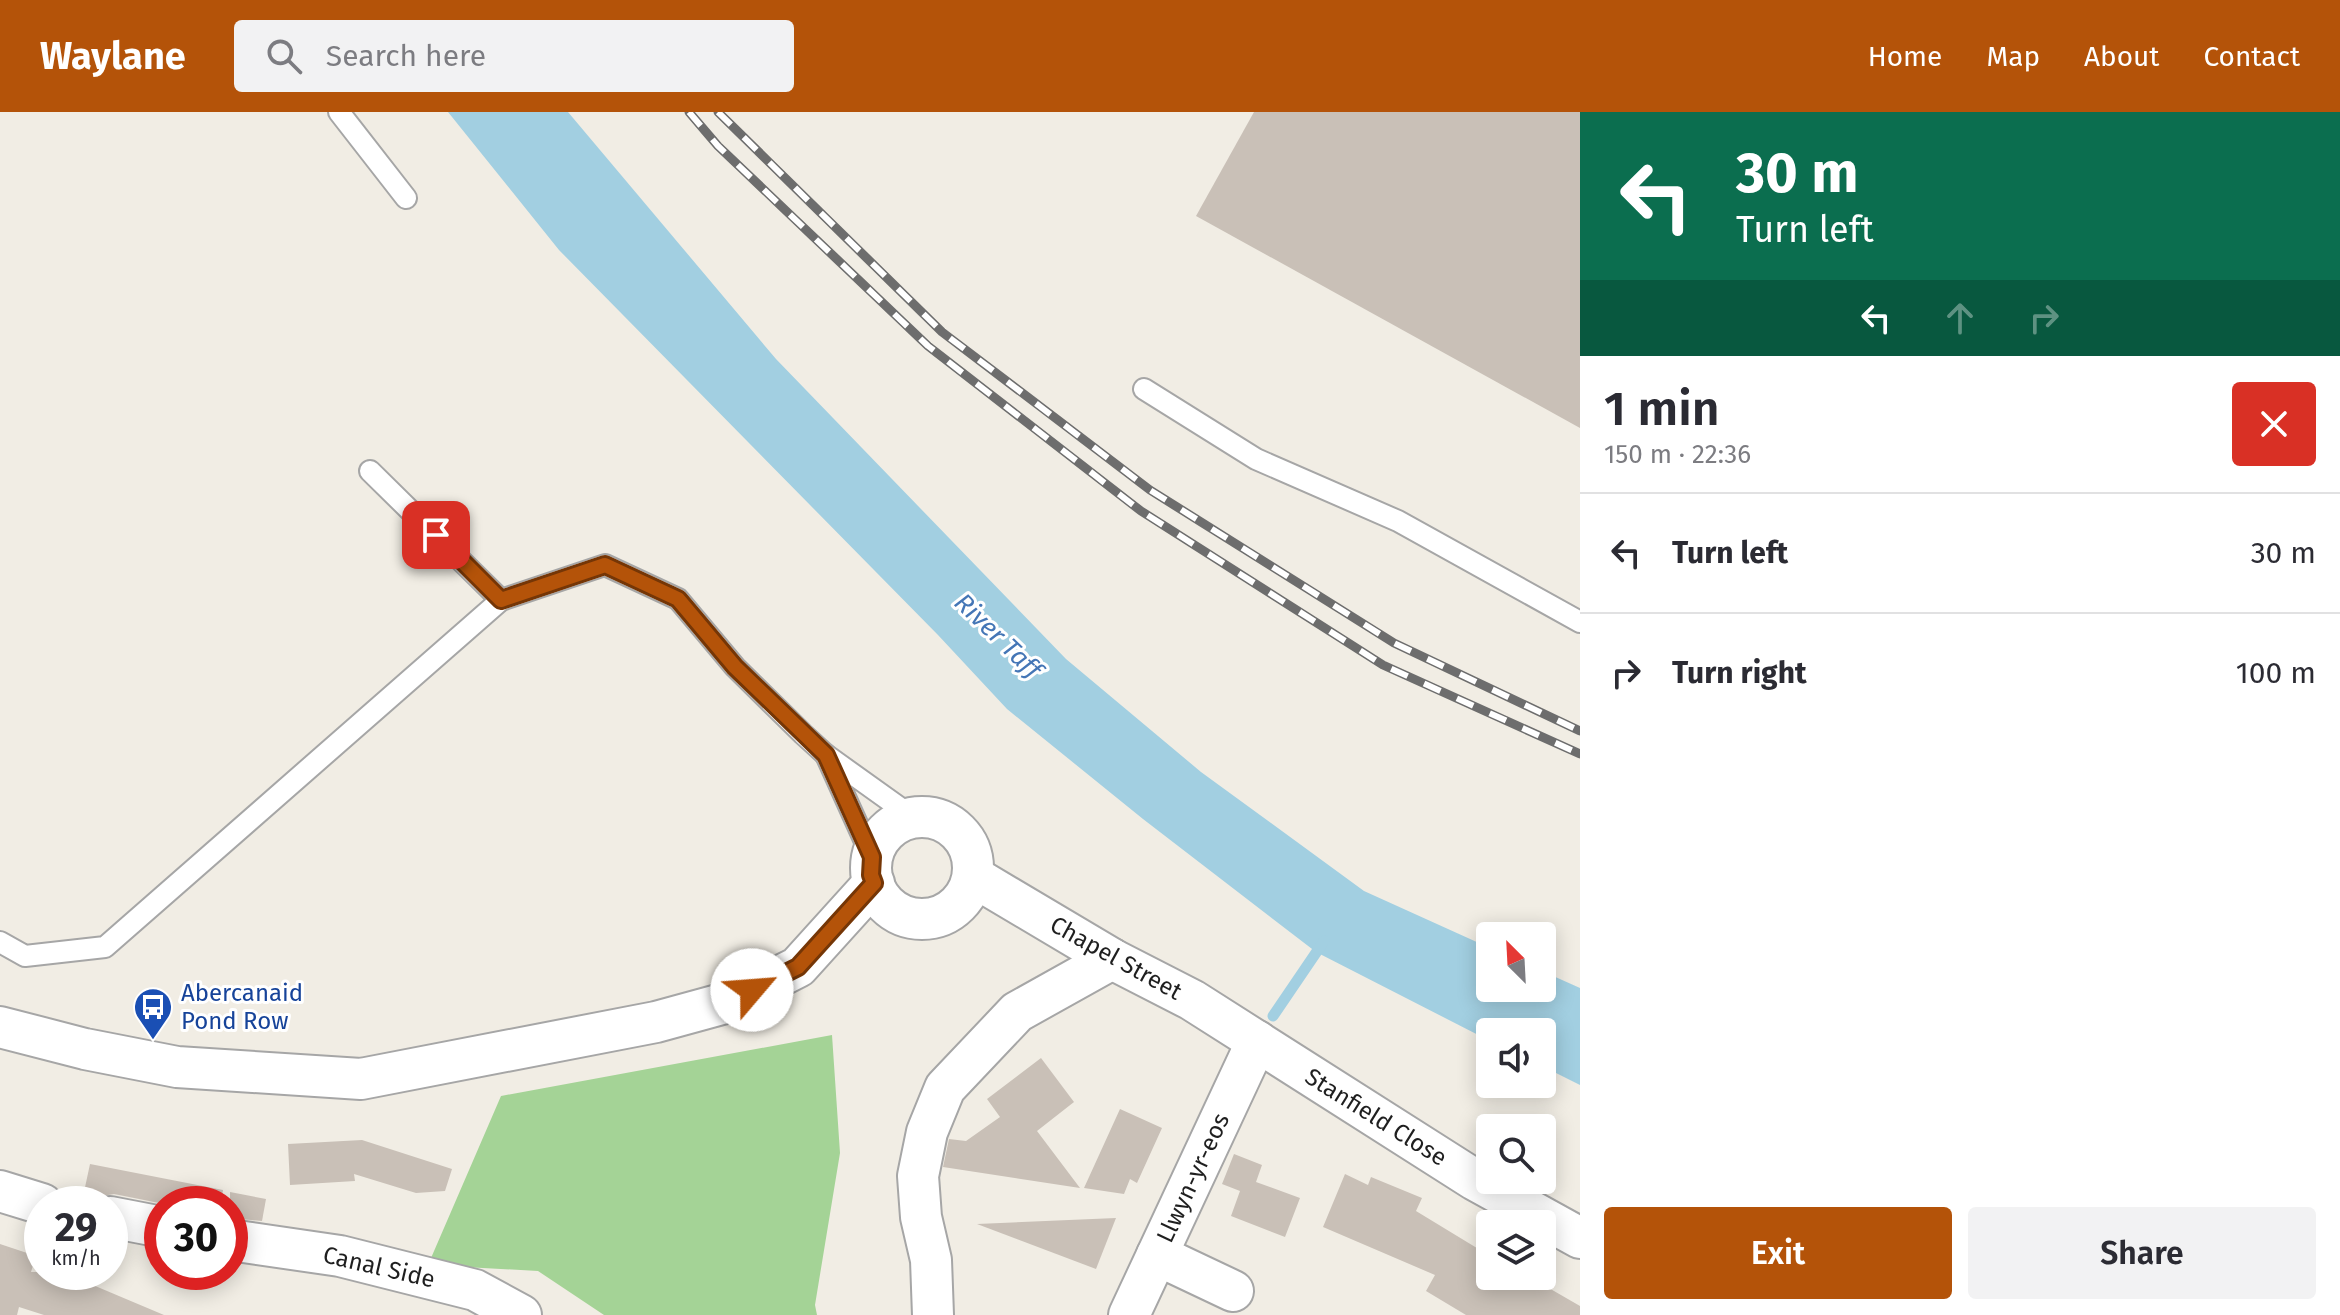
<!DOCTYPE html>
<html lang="en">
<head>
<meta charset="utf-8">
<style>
  :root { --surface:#fff; --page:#f2f2f3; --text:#2b2b33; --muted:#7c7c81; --line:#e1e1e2; --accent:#b45309 }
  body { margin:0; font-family:"Fira Sans",sans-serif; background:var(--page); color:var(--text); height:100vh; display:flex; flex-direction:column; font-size:30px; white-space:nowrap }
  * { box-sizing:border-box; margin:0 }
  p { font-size:26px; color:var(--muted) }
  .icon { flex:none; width:44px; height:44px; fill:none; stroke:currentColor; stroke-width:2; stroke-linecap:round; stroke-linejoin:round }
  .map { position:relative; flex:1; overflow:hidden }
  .details { display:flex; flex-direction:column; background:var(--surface); width:760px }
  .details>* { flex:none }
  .hud { background:#0b6e4f; color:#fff; overflow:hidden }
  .needle { width:52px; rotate:336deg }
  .controls { position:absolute; left:1476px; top:810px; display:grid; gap:16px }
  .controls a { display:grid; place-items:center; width:80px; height:80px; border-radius:8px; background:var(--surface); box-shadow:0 4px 20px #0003; font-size:40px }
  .speed { position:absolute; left:24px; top:1074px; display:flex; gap:16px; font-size:40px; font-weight:700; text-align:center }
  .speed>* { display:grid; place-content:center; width:104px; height:104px; border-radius:50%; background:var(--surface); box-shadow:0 4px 20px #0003; line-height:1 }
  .speed small { font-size:20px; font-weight:400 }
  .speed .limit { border:12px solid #d22; background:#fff; color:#111 }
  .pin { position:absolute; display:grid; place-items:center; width:68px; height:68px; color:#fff; margin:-34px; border-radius:16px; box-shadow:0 4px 12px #0006 }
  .me { position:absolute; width:88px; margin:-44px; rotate:63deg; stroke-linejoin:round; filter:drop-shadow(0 0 6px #0008) }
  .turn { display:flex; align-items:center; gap:28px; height:168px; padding:0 24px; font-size:36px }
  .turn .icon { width:104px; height:104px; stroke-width:2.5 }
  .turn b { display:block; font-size:56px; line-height:68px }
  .lanes { display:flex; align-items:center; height:76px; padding:0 24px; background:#0003; justify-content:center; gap:40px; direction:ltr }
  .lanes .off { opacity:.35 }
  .round { display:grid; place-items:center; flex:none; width:84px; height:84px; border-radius:8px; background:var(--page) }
  .overview { display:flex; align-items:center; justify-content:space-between; height:136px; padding:0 24px }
  h1 { font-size:48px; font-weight:600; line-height:60px }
  .cta { display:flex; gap:16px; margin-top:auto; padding:16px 24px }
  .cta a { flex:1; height:92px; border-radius:8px; background:var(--accent); color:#fff; font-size:32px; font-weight:600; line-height:92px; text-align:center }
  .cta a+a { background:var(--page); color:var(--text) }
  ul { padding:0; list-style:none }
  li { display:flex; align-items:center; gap:24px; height:120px; padding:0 24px; border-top:2px solid var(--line) }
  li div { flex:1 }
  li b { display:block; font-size:30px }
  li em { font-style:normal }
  header { display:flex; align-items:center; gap:48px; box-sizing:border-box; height:112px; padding:0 40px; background:var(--accent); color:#fff }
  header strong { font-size:38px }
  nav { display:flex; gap:44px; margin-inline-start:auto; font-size:28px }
  .search { width:560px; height:72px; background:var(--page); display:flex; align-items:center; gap:20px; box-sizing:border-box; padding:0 28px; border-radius:8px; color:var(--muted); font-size:30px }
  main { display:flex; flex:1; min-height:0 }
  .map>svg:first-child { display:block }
</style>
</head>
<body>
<header>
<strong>Waylane</strong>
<div class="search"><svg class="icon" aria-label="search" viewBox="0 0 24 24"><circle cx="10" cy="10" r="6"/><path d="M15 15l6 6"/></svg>Search here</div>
<nav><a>Home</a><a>Map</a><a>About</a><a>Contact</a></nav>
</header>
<main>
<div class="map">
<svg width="1580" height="1203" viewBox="0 0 1580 1203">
  <rect width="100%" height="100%" fill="#f1ede4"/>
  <polygon fill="#a4d396" points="832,923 840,1041 815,1193 817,1203 604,1203 538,1159 428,1153 501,984"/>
  <polygon fill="#a2cfe1" points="448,0 568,0 776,247 1066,547 1201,660 1364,779 1490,836 1490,876 1542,876 1542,859 1580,876 1580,973 1542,954 1542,920 1490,920 1490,929 1316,840 1143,707 1007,597 938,523 559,138"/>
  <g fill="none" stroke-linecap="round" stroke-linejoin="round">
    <polyline stroke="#a2cfe1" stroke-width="11" points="1273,904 1324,829"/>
  </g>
  <g fill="#c9c0b7">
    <polygon points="1254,0 1580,0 1580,316 1196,104"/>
    <polygon points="1041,946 1074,990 1037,1019 1080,1076 943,1055 949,1027 966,1029 1000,1005 987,987"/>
    <polygon points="1120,997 1162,1016 1137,1071 1130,1067 1124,1082 1084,1076"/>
    <polygon points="362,1028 452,1057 445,1079 416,1081 354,1062 355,1069 290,1073 288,1032"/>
    <polygon points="1234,1042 1262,1053 1256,1070 1300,1086 1285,1125 1231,1104 1240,1079 1222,1072"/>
    <polygon points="90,1052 223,1078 221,1092 164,1092 114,1082 102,1084 84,1080"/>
    <polygon points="1345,1062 1368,1073 1371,1065 1422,1086 1416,1099 1490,1144 1490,1164 1528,1164 1580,1194 1580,1203 1466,1203 1426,1179 1435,1163 1323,1115"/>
    <polygon points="230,1080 266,1087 262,1109 230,1106"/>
    <polygon points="1116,1106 1096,1157 977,1112"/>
    <polygon points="0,1132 36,1144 31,1160 62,1160 164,1203 44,1203 19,1195 17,1203 0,1203"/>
  </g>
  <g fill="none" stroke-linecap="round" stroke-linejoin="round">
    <g stroke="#a6a6a6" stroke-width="24">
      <g id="lane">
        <polyline points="339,0 406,86"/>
        <polyline points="1144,277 1256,347 1398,409 1580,510"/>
        <polyline points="370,359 501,488"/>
        <polyline points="826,643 872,745"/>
        <polyline points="0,830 25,844 105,835 501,488 605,453 678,487 735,555 803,622 826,643 914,706"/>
      </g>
    </g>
    <g stroke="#a6a6a6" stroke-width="44">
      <g id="street">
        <circle cx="922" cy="756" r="51"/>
        <polyline points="974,765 1112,847 1192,888 1475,1068 1580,1126"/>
        <polyline points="0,915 85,937 177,955 361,967 656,910 729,890 798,855 874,771"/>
        <polyline points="0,1079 42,1092"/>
        <polyline points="110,1105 162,1115"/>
        <polyline points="230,1128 340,1144 475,1178 521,1203"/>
        <polyline points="1157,1143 1233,1179"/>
        <polyline points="933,1203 931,1148 921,1105 918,1064 927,1020 945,976 1017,900 1112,847"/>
        <polyline points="1129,1203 1257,929"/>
      </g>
    </g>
    <use href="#lane" stroke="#fff" stroke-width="20"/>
    <use href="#street" stroke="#fff" stroke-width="40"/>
    <g stroke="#6d6d6d" stroke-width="9">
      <g id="rail">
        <polyline points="689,0 718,34 928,234 1141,399 1383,553 1580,642"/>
        <polyline points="718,0 942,220 1150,378 1394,531 1580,619"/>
      </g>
    </g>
    <use href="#rail" stroke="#fff" stroke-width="6" stroke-dasharray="18" stroke-linecap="butt"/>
  </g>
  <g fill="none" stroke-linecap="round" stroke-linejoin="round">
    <g stroke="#753606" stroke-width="20">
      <polyline id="route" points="436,423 501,488 605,453 678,487 735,555 826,643 872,745 871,763 874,771 798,855 752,878"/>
    </g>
    <use href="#route" stroke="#b45309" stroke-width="14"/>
  </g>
  <defs>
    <g id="bus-pin" transform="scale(2)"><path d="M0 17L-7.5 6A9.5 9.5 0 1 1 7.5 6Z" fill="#1a4fb4" stroke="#fff"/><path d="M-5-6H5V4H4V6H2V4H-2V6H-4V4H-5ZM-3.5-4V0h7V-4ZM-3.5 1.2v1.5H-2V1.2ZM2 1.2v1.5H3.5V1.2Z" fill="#fff"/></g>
  </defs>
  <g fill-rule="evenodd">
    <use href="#bus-pin" x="153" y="895"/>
  </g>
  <g text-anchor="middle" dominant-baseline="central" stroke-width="6" stroke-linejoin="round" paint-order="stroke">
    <g font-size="24" fill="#1f1f1f" stroke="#fff">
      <text transform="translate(1116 846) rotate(29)">Chapel Street</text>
      <text transform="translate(1376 1005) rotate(32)">Stanfield Close</text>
      <text transform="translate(1193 1066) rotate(-65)">Llwyn-yr-eos</text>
      <text transform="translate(379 1155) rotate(13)">Canal Side</text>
    </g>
    <g font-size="24" fill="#164399" stroke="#fff" text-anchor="start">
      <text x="181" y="881">Abercanaid<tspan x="181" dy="28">Pond Row</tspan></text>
    </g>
    <g font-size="26" font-style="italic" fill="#4476b6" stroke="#fff">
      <text transform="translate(998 524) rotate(44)">River Taff</text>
    </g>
  </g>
</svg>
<div class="controls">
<a><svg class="needle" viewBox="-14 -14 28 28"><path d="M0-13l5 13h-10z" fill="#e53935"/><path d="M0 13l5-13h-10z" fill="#7c7c81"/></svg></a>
<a><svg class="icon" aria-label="sound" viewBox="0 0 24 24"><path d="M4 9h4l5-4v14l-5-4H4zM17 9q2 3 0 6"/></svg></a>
<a><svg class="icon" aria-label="search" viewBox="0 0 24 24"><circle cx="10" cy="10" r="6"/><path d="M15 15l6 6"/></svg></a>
<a><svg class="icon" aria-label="layers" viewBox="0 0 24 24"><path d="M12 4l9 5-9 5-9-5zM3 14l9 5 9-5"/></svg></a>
</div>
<div class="speed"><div>29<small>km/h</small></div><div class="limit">30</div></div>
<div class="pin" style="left:436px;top:423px;background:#d93025"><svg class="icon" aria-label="arrive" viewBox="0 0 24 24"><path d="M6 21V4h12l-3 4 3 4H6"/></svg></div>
<svg class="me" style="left:752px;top:878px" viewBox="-20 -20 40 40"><circle r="19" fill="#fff"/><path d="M0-13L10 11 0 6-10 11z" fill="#b45309"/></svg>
</div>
<section class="details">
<div class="hud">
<div class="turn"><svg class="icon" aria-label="left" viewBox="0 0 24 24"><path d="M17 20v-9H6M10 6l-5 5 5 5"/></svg><div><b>30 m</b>Turn left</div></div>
<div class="lanes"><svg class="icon" aria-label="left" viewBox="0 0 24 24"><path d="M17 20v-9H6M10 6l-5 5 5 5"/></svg><svg class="icon off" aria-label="ahead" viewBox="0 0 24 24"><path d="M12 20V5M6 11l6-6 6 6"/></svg><svg class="icon off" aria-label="right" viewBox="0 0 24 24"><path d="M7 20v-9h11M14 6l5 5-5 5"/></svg></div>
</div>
<div class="overview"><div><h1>1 min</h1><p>150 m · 22:36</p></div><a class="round" style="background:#d93025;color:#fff"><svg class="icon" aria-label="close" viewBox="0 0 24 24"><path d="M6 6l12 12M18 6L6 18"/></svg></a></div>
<ul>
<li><svg class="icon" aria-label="left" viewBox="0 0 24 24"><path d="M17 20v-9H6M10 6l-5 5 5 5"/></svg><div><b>Turn left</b></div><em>30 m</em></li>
<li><svg class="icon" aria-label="right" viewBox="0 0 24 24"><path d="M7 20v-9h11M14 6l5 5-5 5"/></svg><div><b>Turn right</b></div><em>100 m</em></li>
</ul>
<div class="cta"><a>Exit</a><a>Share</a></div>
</section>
</main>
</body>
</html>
